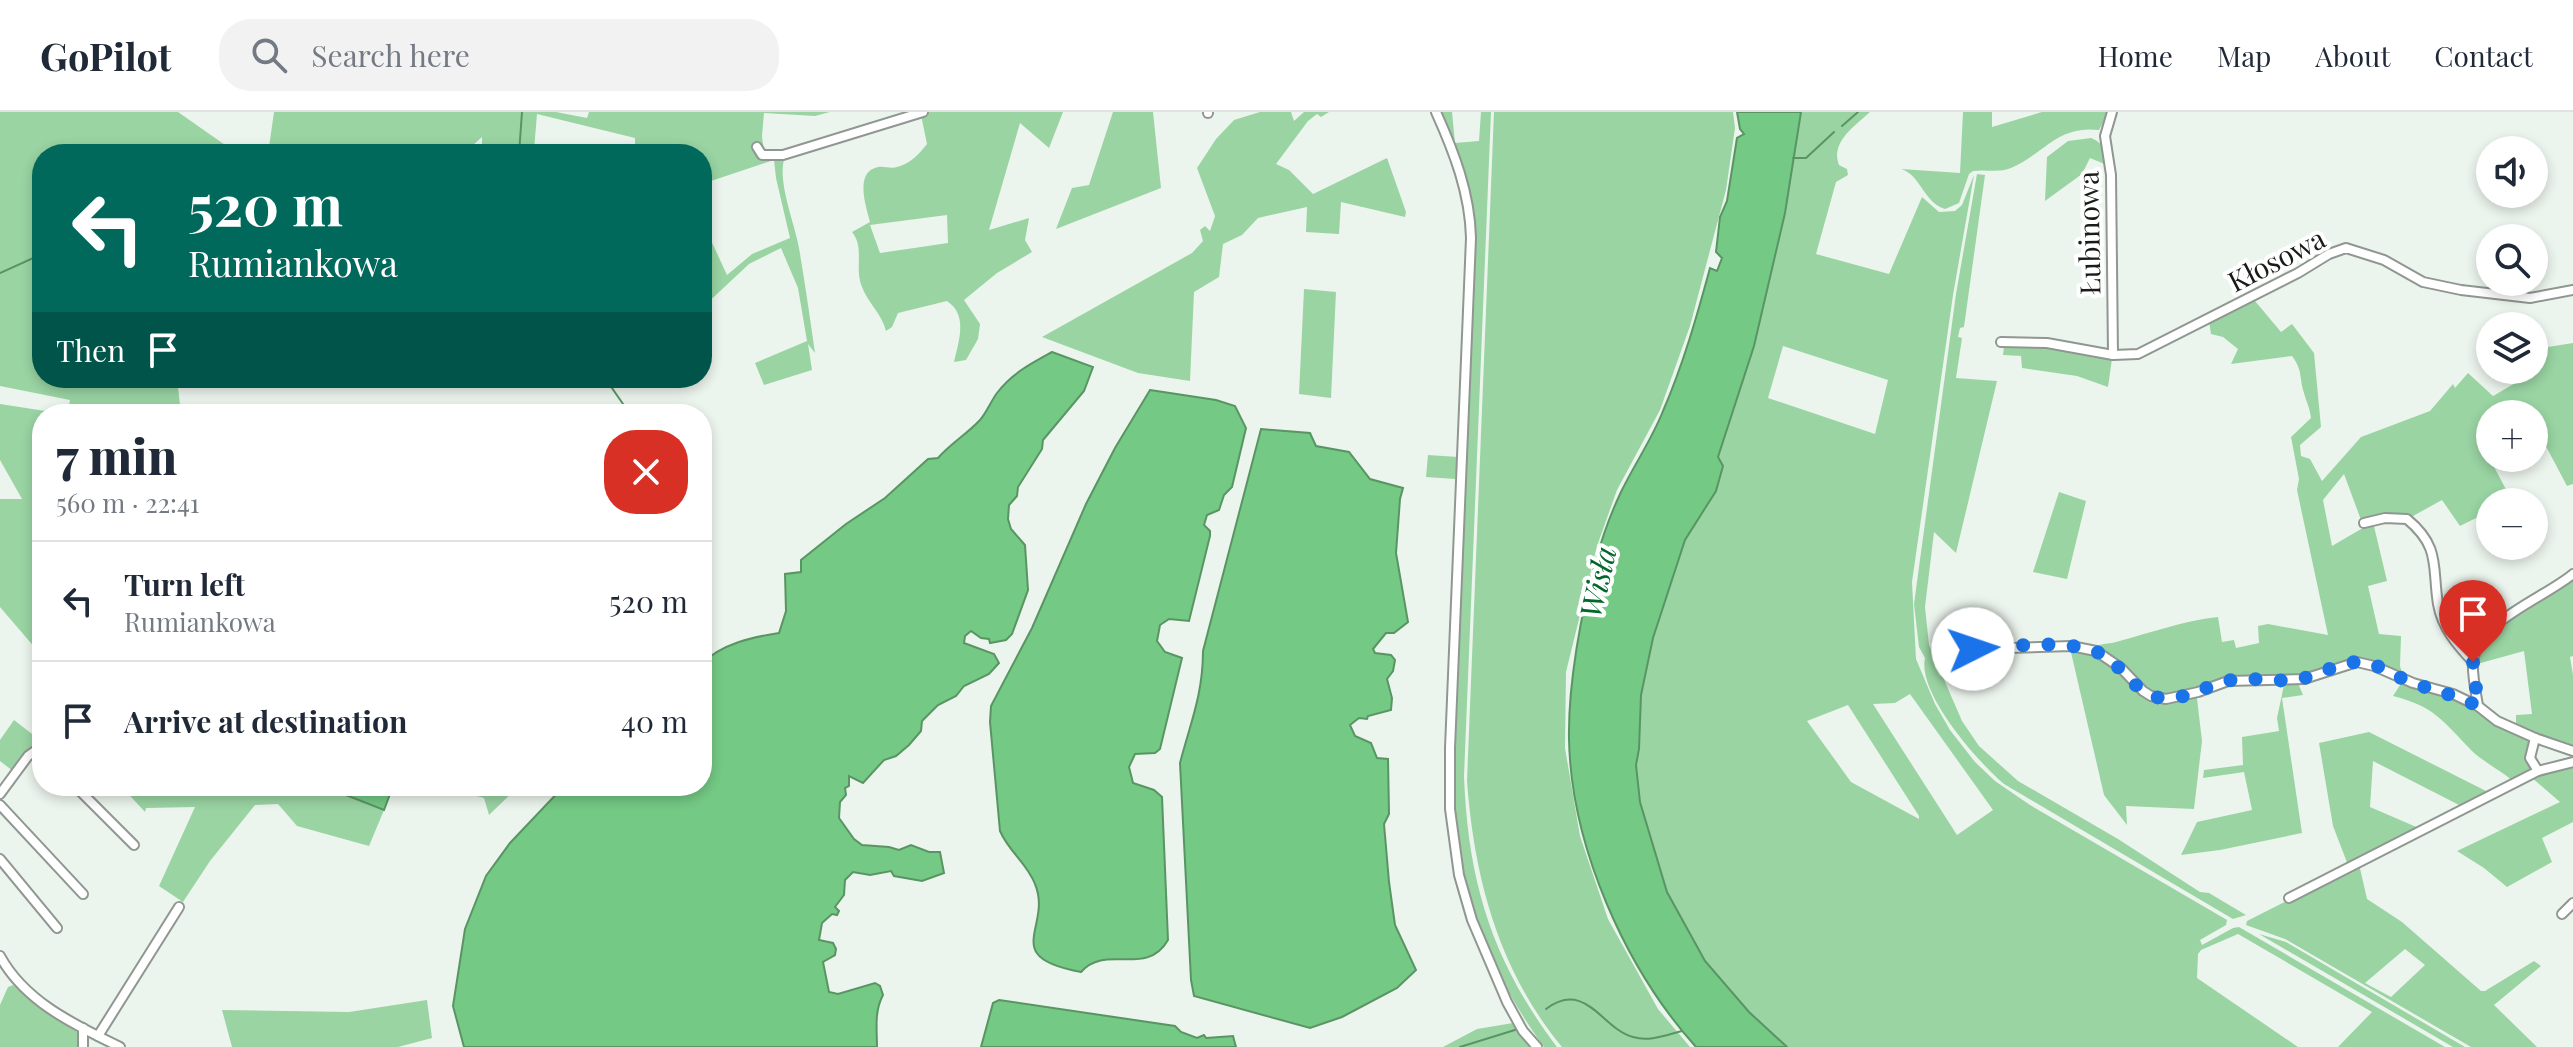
<!DOCTYPE html>
<html lang="en">
<head>
<meta charset="utf-8">
<style>
  :root { --surface:#fff; --page:#f2f2f3; --text:#1f2937; --muted:#747a83; --line:#e0e1e3 }
  body { margin:0; font-family:"Playfair Display",serif; background:var(--page); color:var(--text); height:100vh; display:flex; flex-direction:column; font-size:30px; white-space:nowrap }
  * { box-sizing:border-box; margin:0 }
  p { font-size:26px; color:var(--muted) }
  .icon { flex:none; width:44px; height:44px; fill:none; stroke:currentColor; stroke-width:2; stroke-linecap:round; stroke-linejoin:round }
  .map { position:relative; flex:1; overflow:hidden }
  .panel { position:absolute; left:32px; top:292px; width:680px; height:392px; display:flex; flex-direction:column; background:var(--surface); border-radius:32px; box-shadow:0 4px 12px #0003 }
  .panel>* { flex:none }
  .top-card { position:absolute; left:32px; top:32px; width:680px; height:244px; border-radius:32px; box-shadow:0 4px 12px #0003; background:#00695c; color:#fff; overflow:hidden }
  .fabs { position:absolute; left:2476px; top:24px; display:grid; gap:16px }
  .fabs a { display:grid; place-items:center; width:72px; height:72px; border-radius:50%; background:var(--surface); box-shadow:0 4px 12px #0003; font-size:40px }
  .pin { position:absolute; display:grid; place-items:center; width:68px; height:68px; color:#fff; margin:-82px -34px; border-radius:50% 50% 50% 0; rotate:-45deg; box-shadow:0 0 8px #0007 }
  .pin .icon { rotate:45deg }
  .me { position:absolute; width:88px; margin:-44px; rotate:86deg; stroke-linejoin:round; filter:drop-shadow(0 0 6px #0008) }
  .turn { display:flex; align-items:center; gap:28px; height:168px; padding:0 24px; font-size:36px }
  .turn .icon { width:104px; height:104px; stroke-width:2.5 }
  .turn b { display:block; font-size:56px; line-height:68px }
  .then { display:flex; align-items:center; height:76px; padding:0 24px; background:#0003; gap:16px; font-size:30px }
  .round { display:grid; place-items:center; flex:none; width:84px; height:84px; border-radius:32px; background:var(--page) }
  .headline { display:flex; align-items:center; justify-content:space-between; height:136px; padding:0 24px }
  h1 { font-size:48px; font-weight:800; line-height:60px }
  ul { padding:0; list-style:none }
  li { display:flex; align-items:center; gap:24px; height:120px; padding:0 24px; border-top:2px solid var(--line) }
  li div { flex:1 }
  li b { display:block; font-size:30px }
  li em { font-style:normal }
  header { display:flex; align-items:center; gap:48px; box-sizing:border-box; height:112px; padding:0 40px; background:var(--surface); border-bottom:2px solid var(--line) }
  header strong { font-size:38px }
  nav { display:flex; gap:44px; margin-inline-start:auto; font-size:28px }
  .search { width:560px; height:72px; background:var(--page); display:flex; align-items:center; gap:20px; box-sizing:border-box; padding:0 28px; border-radius:32px; color:var(--muted); font-size:30px }
  .map>svg:first-child { display:block }
</style>
</head>
<body>
<header>
<strong>GoPilot</strong>
<div class="search"><svg class="icon" aria-label="search" viewBox="0 0 24 24"><circle cx="10" cy="10" r="6"/><path d="M15 15l6 6"/></svg>Search here</div>
<nav><a>Home</a><a>Map</a><a>About</a><a>Contact</a></nav>
</header>
<div class="map">
<svg width="2573" height="935" viewBox="0 0 2573 935">
  <rect width="100%" height="100%" fill="#ecf5ed"/>
  <g fill="#9ad4a3" fill-rule="evenodd">
    <polygon points="0,0 178,0 238,42 42,42 42,266 177,266 181,302 67,302 70,288 0,274"/>
    <path d="M 274,0 L 556,0 L 587,6 L 589,0 L 830,0 L 815,4 L 764,1 L 762,24 L 764,41 L 785,45 C 776,67 795,112 799,136 C 805,171 810,206 815,241 L 808,232 L 812,258 L 764,273 L 755,251 L 807,229 L 798,176 L 781,136 L 749,152 L 702,196 L 702,109 L 727,163 L 752,142 L 790,126 L 776,66 L 774,48 L 702,72 L 702,42 L 635,42 L 635,26 L 537,2 L 534,38 L 525,38 L 524,42 L 482,42 L 482,25 L 463,42 L 268,42 Z"/>
    <path d="M 930,0 L 1063,0 L 1049,36 L 1020,11 L 989,118 L 1029,106 L 1025,128 L 1032,140 L 997,161 L 964,188 L 980,212 L 978,227 L 966,248 L 954,250 C 959,228 968,203 947,189 L 898,201 L 892,215 L 886,219 C 882,202 868,191 862,175 C 854,156 865,136 852,120 L 870,110 C 866,94 854,60 878,55 C 884,54 891,57 897,55 C 910,52 919,42 927,32 L 921,3 ZM 947,103 L 948,131 L 880,141 L 870,113 Z"/>
    <polygon points="1113,0 1153,0 1161,76 1056,117 1072,76 1089,73"/>
    <polygon points="1260,0 1291,0 1294,9 1304,0 1329,0 1321,5 1317,2 1308,9 1276,52 1289,58 1313,82 1387,46 1406,100 1405,105 1341,90 1339,122 1306,120 1307,95 1258,106 1242,123 1223,132 1219,165 1194,180 1190,269 1138,261 1042,225 1192,141 1203,129 1200,118 1205,114 1210,119 1215,104 1197,56 1216,27 1234,8"/>
    <path d="M 1441,0 L 1452,0 L 1455,31 L 1479,29 L 1481,0 L 1491,0 L 1464,664 C 1468,770 1492,849 1557,935 L 1544,935 C 1505,882 1470,811 1459,745 C 1453,709 1454,672 1454,635 L 1476,116 L 1468,72 Z"/>
    <path d="M 1494,0 L 1733,0 L 1735,16 L 1726,78 L 1690,214 L 1660,298 L 1617,378 L 1597,434 L 1566,560 L 1565,636 L 1580,724 L 1608,807 L 1658,897 L 1690,935 L 1562,935 C 1499,859 1474,766 1467,669 Z"/>
    <path d="M 1801,0 L 1870,0 C 1855,14 1830,30 1839,53 L 1847,57 L 1848,63 L 1836,70 L 1816,142 L 1889,162 L 1922,85 L 1939,100 L 1955,99 L 1962,93 L 1974,63 L 1953,183 L 1912,470 L 1916,547 L 1935,592 L 1950,618 L 1975,650 L 1995,669 L 2030,693 L 2227,808 L 2226,813 L 2200,828 L 2202,833 L 2233,816 L 2239,815 L 2445,935 L 2338,935 L 2372,900 L 2238,822 L 2201,838 L 2198,842 L 2197,866 L 2298,935 L 1787,935 L 1749,900 L 1705,849 L 1667,780 L 1640,690 L 1636,653 L 1639,637 L 1641,583 L 1653,526 L 1685,428 L 1716,379 L 1723,354 L 1718,346 L 1754,234 L 1785,101 ZM 1783,234 L 1888,268 L 1875,322 L 1768,286 ZM 1910,582 L 1993,698 L 1957,723 L 1873,592 L 1895,591 ZM 1848,593 L 1919,704 L 1919,707 L 1851,670 L 1807,609 Z"/>
    <path d="M 1963,0 L 1992,0 L 1992,15 L 2042,0 L 2109,0 L 2099,18 C 2057,13 2044,42 2011,56 C 2000,61 1985,57 1973,59 L 1969,62 L 1959,91 L 1945,97 C 1923,90 1921,63 1901,57 L 1960,61 Z"/>
    <path d="M 2091,26 C 2104,31 2106,40 2107,53 L 2090,46 L 2082,62 L 2045,89 L 2047,45 L 2068,29 Z"/>
    <path d="M 1977,62 L 1985,63 L 1964,215 L 1960,216 L 1958,225 L 1962,226 L 1956,266 L 1997,269 L 1956,441 L 1934,420 L 1925,495 L 1929,533 L 1962,609 L 1979,634 L 2018,669 L 2118,727 L 2200,780 L 2209,781 L 2246,803 L 2233,807 L 2004,672 C 1978,650 1917,581 1925,546 L 1919,535 L 1914,492 L 1956,182 Z"/>
    <polygon points="1304,177 1336,180 1331,286 1299,282"/>
    <path d="M 2255,189 L 2281,220 L 2292,212 L 2314,241 L 2321,315 L 2300,333 L 2301,344 L 2310,347 L 2322,369 L 2361,325 L 2430,299 L 2453,272 L 2455,276 L 2468,261 L 2493,284 L 2543,255 L 2536,237 L 2573,231 L 2573,372 L 2567,374 L 2540,323 L 2534,325 L 2534,302 L 2490,302 L 2490,346 L 2499,346 L 2492,351 L 2509,383 L 2519,380 L 2523,390 L 2490,390 L 2490,407 L 2486,401 L 2460,414 L 2442,388 L 2413,404 L 2382,404 L 2361,408 L 2344,362 L 2323,388 L 2332,434 L 2373,410 L 2387,469 L 2368,474 L 2379,522 L 2401,524 L 2400,554 L 2403,564 L 2357,548 L 2294,566 L 2261,565 L 2196,578 L 2202,629 L 2194,697 L 2126,694 L 2127,713 L 2104,683 L 2070,536 L 2086,540 C 2096,531 2104,533 2116,530 C 2150,521 2182,509 2218,505 L 2222,530 L 2234,528 L 2236,536 L 2259,531 L 2258,514 L 2268,512 L 2328,523 L 2297,378 L 2299,367 L 2291,325 L 2311,306 C 2310,296 2306,289 2304,281 C 2299,265 2303,259 2292,244 L 2231,252 L 2238,237 L 2223,225 L 2211,222 L 2209,209 Z"/>
    <polygon points="2004,234 2046,234 2107,244 2112,247 2108,275 2077,264 2022,256 2021,244 2003,243"/>
    <polygon points="0,292 65,302 42,302 42,365 36,367 37,383 42,394 42,544 0,495 0,387 22,387 0,348"/>
    <polygon points="1428,343 1458,345 1455,367 1426,365"/>
    <polygon points="2059,380 2086,389 2067,467 2033,460"/>
    <polygon points="2573,468 2573,544 2570,545 2573,563 2573,634 2516,614 2516,603 2532,602 2524,539 2477,552 2486,528 2510,507"/>
    <path d="M 2402,570 L 2441,581 L 2477,595 L 2481,603 L 2497,614 L 2529,629 L 2526,646 L 2532,659 L 2513,669 C 2500,658 2482,649 2471,638 C 2442,608 2435,595 2393,584 Z"/>
    <polygon points="2298,571 2303,583 2282,586 2302,721 2220,738 2181,743 2197,710 2252,698 2244,660 2203,666 2204,658 2243,653 2242,625 2279,619 2277,606 2284,573"/>
    <polygon points="14,608 32,622 42,610 42,629 28,640 13,659 0,649 0,628"/>
    <polygon points="2369,620 2490,681 2463,695 2373,649 2370,695 2421,717 2348,753 2333,714 2319,631"/>
    <polygon points="2573,653 2573,710 2542,726 2552,750 2507,775 2484,756 2457,739 2560,690 2532,666"/>
    <polygon points="121,674 200,674 213,677 237,674 323,674 384,698 369,734 297,714 278,692 255,693 210,749 183,790 159,774 195,695 146,696 145,700"/>
    <polygon points="454,674 519,674 489,703 484,686 455,678"/>
    <path d="M 2359,752 L 2367,787 L 2402,810 L 2481,879 L 2485,879 L 2534,849 L 2541,854 L 2494,893 L 2537,935 L 2471,935 L 2285,827 L 2246,813 L 2247,809 ZM 2405,837 L 2425,853 L 2391,885 L 2365,871 Z"/>
    <polygon points="2259,822 2286,830 2465,935 2453,935"/>
    <polygon points="13,873 37,894 80,922 81,935 0,935 0,893 8,875"/>
    <polygon points="427,888 432,926 398,935 232,935 222,898 349,900"/>
    <polygon points="1513,911 1531,935 1443,935 1477,917"/>
  </g>
  <g fill="#74c984" stroke="#599564" stroke-width="2">
    <path d="M 1737,0 L 1801,0 L 1785,101 L 1754,234 L 1718,345 L 1723,354 L 1716,379 L 1685,428 L 1653,526 L 1641,583 L 1639,637 L 1636,653 L 1640,690 L 1667,780 L 1705,849 L 1749,900 L 1787,935 L 1696,935 C 1625,856 1571,734 1569,627 C 1568,574 1581,499 1596,448 C 1602,426 1611,401 1621,380 C 1634,353 1652,327 1663,299 C 1683,253 1697,204 1710,156 L 1717,159 L 1722,146 L 1716,140 L 1720,105 L 1727,89 L 1737,26 L 1744,22 L 1740,17 Z"/>
    <path d="M 1052,240 L 1093,255 L 1084,279 L 1043,328 L 1042,337 L 1018,375 L 1017,384 L 1009,393 L 1008,407 L 1011,417 L 1025,433 L 1028,478 L 1012,522 L 1006,528 L 990,531 L 989,527 L 981,526 L 971,519 L 965,524 L 964,531 L 994,542 L 999,551 L 989,562 L 964,574 L 956,584 L 938,593 L 922,609 L 921,619 L 909,633 L 896,644 L 884,648 L 863,671 L 849,664 L 849,674 L 845,676 L 846,683 L 840,690 L 839,706 L 854,727 L 862,733 L 889,735 L 899,738 L 911,733 L 929,740 L 940,740 L 944,761 L 922,769 L 894,764 L 891,759 L 870,763 L 853,760 L 845,768 L 844,783 L 835,795 L 839,799 L 837,803 L 832,802 L 822,811 L 819,828 L 833,831 L 836,837 L 835,843 L 823,850 L 829,880 L 838,882 L 875,871 L 880,874 L 883,883 C 874,900 877,917 877,935 L 464,935 L 453,894 L 465,817 L 486,764 L 510,731 L 564,674 L 702,674 L 702,552 C 720,532 753,525 779,521 L 786,499 L 785,462 L 801,460 L 801,448 L 846,412 L 885,386 L 928,347 L 938,346 C 950,332 967,322 980,308 C 987,300 991,289 997,281 C 1012,261 1032,251 1052,240 Z"/>
    <path d="M 1150,278 L 1216,288 L 1235,294 L 1246,316 L 1232,375 L 1224,383 L 1219,398 L 1207,403 L 1204,413 L 1210,419 L 1210,424 L 1189,509 L 1169,507 L 1160,513 L 1157,529 L 1165,540 L 1182,546 L 1160,637 L 1155,641 L 1135,642 L 1129,655 L 1133,671 L 1154,678 L 1162,685 L 1168,828 C 1146,866 1106,831 1081,860 C 998,845 1053,815 1035,772 C 1027,751 1009,740 1000,719 L 990,610 L 991,594 L 1032,516 L 1086,392 L 1115,336 Z"/>
    <path d="M 1261,317 L 1310,321 L 1316,334 L 1349,340 L 1370,367 L 1403,376 L 1400,387 L 1396,441 L 1408,510 L 1394,521 L 1386,521 L 1373,537 L 1375,541 L 1391,543 L 1395,548 L 1393,559 L 1387,567 L 1392,586 L 1391,598 L 1368,604 L 1367,607 L 1359,606 L 1350,613 L 1355,624 L 1371,631 L 1377,646 L 1388,647 L 1389,702 L 1384,712 L 1389,770 L 1395,813 L 1416,858 L 1397,876 L 1342,905 L 1310,916 L 1194,884 L 1191,868 L 1180,651 C 1190,612 1203,583 1203,539 Z"/>
    <polygon points="323,674 393,674 384,698"/>
    <polygon points="999,888 1175,914 1181,920 1197,926 1204,923 1206,926 1233,924 1236,935 981,935 993,891"/>
  </g>
  <g fill="none" stroke-linecap="round" stroke-linejoin="round">
    <g stroke="#599564" stroke-width="2">
      <polyline points="1842,14 1858,0"/>
      <polyline points="519,42 522,0"/>
      <polyline points="1793,46 1806,46 1834,20"/>
      <polyline points="0,161 42,142"/>
      <polyline points="605,266 630,302"/>
      <path d="M 1546,897 C 1586,867 1602,917 1633,925 C 1649,930 1666,923 1682,919"/>
      <polyline points="1460,935 1518,917"/>
    </g>
    <g stroke="#8f9790" stroke-width="12">
      <g id="minor">
        <path d="M 1436,0 C 1454,40 1470,81 1471,126 L 1450,636 L 1450,697 L 1459,763 L 1472,808 L 1507,890 L 1523,919 L 1537,935"/>
        <polyline points="2112,0 2105,24 2111,63 2113,243"/>
        <polyline points="1208,1 1208,0"/>
        <polyline points="757,35 762,43 783,43 923,0"/>
        <polyline points="2001,230 2047,231 2113,243 2138,242 2298,161 2329,142 2346,136 2384,148 2423,170 2461,178 2530,186 2573,178"/>
        <path d="M 2364,411 L 2385,406 L 2407,407 C 2441,435 2432,455 2438,492 C 2442,516 2458,534 2473,550"/>
        <polyline points="1973,537 2071,534 2096,539 2121,556 2143,579 2151,584 2166,587 2198,580 2228,569 2304,567 2357,550 2374,554 2413,571 2453,582 2478,594 2497,609 2535,626 2573,639"/>
        <path d="M 2478,594 C 2476,580 2472,564 2473,550 C 2479,508 2543,487 2573,462"/>
        <polyline points="2535,626 2530,646 2538,659 2573,650"/>
        <polyline points="75,674 134,733"/>
        <polyline points="0,682 28,644 35,639 42,641"/>
        <polyline points="0,693 83,782"/>
        <polyline points="0,747 57,816"/>
        <polyline points="2289,786 2538,659"/>
        <polyline points="2562,802 2573,791"/>
        <path d="M 0,844 C 25,890 75,913 120,935"/>
        <polyline points="83,916 83,935"/>
        <polyline points="98,924 179,795"/>
      </g>
    </g>
    <use href="#minor" stroke="#fff" stroke-width="8"/>
  </g>
  <g fill="none" stroke-linecap="round" stroke-linejoin="round">
    <path stroke="#1a73e8" stroke-width="14" stroke-dasharray="0 25.2" d="M 1973,537 C 2009,535 2060,527 2094,539 C 2121,547 2134,585 2163,586 C 2187,588 2205,574 2227,569 C 2249,564 2272,570 2294,568 C 2315,566 2337,550 2358,550 C 2378,550 2397,566 2415,572 C 2437,579 2457,584 2478,594 L 2473,550"/>
  </g>
  <g text-anchor="middle" dominant-baseline="central" stroke-width="8" stroke-linejoin="round" paint-order="stroke">
    <g font-size="28" fill="#191c19" stroke="#fff">
      <text transform="translate(2088 121) rotate(-91)">Łubinowa</text>
      <text transform="translate(2276 147) rotate(-27)">Kłosowa</text>
    </g>
    <g font-size="30" font-style="italic" fill="#006829" stroke="#fff">
      <text transform="translate(1597 470) rotate(-77)">Wisła</text>
    </g>
  </g>
</svg>
<div class="fabs">
<a><svg class="icon" aria-label="sound" viewBox="0 0 24 24"><path d="M4 9h4l5-4v14l-5-4H4zM17 9q2 3 0 6"/></svg></a>
<a><svg class="icon" aria-label="search" viewBox="0 0 24 24"><circle cx="10" cy="10" r="6"/><path d="M15 15l6 6"/></svg></a>
<a><svg class="icon" aria-label="layers" viewBox="0 0 24 24"><path d="M12 4l9 5-9 5-9-5zM3 14l9 5 9-5"/></svg></a>
<a>+</a>
<a>−</a>
</div>
<div class="pin" style="left:2473px;top:550px;background:#d93025"><svg class="icon" aria-label="arrive" viewBox="0 0 24 24"><path d="M6 21V4h12l-3 4 3 4H6"/></svg></div>
<svg class="me" style="left:1973px;top:537px" viewBox="-20 -20 40 40"><circle r="19" fill="#fff"/><path d="M0-13L10 11 0 6-10 11z" fill="#1a73e8"/></svg>
<div class="top-card">
<div class="turn"><svg class="icon" aria-label="left" viewBox="0 0 24 24"><path d="M17 20v-9H6M10 6l-5 5 5 5"/></svg><div><b>520 m</b>Rumiankowa</div></div>
<div class="then">Then<svg class="icon" aria-label="arrive" viewBox="0 0 24 24"><path d="M6 21V4h12l-3 4 3 4H6"/></svg></div>
</div>
<section class="panel">
<div class="headline"><div><h1>7 min</h1><p>560 m · 22:41</p></div><a class="round" style="background:#d93025;color:#fff"><svg class="icon" aria-label="close" viewBox="0 0 24 24"><path d="M6 6l12 12M18 6L6 18"/></svg></a></div>
<ul>
<li><svg class="icon" aria-label="left" viewBox="0 0 24 24"><path d="M17 20v-9H6M10 6l-5 5 5 5"/></svg><div><b>Turn left</b><p>Rumiankowa</p></div><em>520 m</em></li>
<li><svg class="icon" aria-label="arrive" viewBox="0 0 24 24"><path d="M6 21V4h12l-3 4 3 4H6"/></svg><div><b>Arrive at destination</b></div><em>40 m</em></li>
</ul>
</section>
</div>
</body>
</html>
